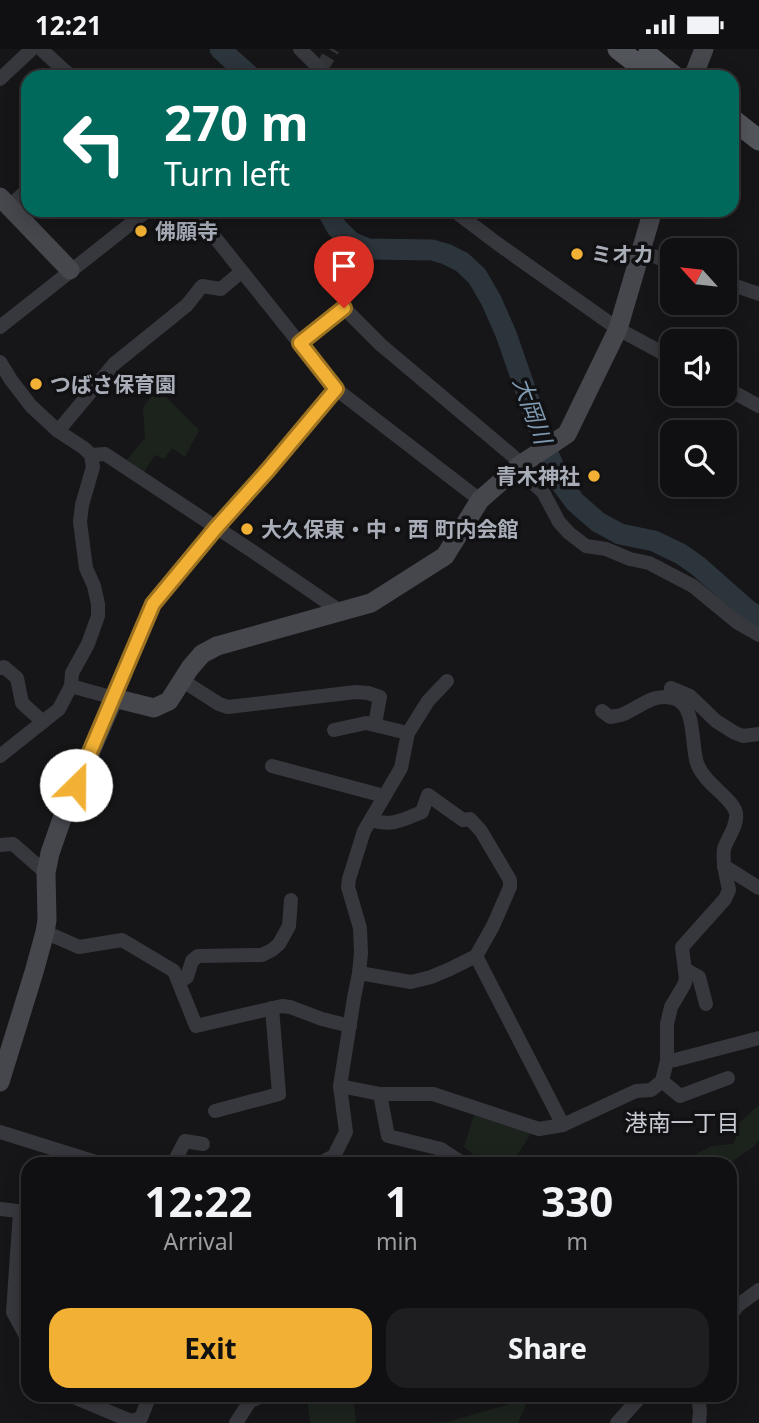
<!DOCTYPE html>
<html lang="en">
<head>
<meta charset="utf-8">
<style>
  :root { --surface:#101012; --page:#1e1e20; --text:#f1f3f6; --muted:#9c9d9f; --line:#303032; --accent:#f2b134 }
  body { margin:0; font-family:"Noto Sans","Noto Sans JP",sans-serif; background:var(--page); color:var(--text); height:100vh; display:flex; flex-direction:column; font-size:26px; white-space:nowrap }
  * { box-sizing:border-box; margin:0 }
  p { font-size:23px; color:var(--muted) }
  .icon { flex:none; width:38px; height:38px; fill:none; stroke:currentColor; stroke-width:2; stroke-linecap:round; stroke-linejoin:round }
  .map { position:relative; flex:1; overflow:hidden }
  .details { position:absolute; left:21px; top:1108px; width:716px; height:245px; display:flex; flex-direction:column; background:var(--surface); border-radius:21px; box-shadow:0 4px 18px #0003,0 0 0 2px var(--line) }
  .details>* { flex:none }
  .banner { position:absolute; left:21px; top:21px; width:718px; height:147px; border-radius:21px; box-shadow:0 4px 18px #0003,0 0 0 2px var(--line); background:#00695c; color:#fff; overflow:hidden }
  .needle { width:46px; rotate:297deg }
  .fabs { position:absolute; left:660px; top:189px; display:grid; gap:14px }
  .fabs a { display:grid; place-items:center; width:77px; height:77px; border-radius:14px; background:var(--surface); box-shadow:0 4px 18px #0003,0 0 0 2px var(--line); font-size:35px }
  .pin { position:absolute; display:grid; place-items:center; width:60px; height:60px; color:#fff; margin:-72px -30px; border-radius:50% 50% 50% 0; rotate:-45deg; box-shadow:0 0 7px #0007 }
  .pin .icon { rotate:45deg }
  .me { position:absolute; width:77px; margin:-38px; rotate:23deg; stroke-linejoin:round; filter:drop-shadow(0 0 5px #0008) }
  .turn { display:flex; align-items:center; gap:24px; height:147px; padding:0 28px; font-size:32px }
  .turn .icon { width:91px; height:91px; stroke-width:2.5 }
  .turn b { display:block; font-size:49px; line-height:60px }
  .eta { display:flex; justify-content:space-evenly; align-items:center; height:119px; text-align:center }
  .eta b { font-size:42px; font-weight:700; line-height:49px }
  .button { display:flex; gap:14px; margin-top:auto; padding:14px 28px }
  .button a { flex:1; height:80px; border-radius:21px; background:var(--accent); color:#111; font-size:28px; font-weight:700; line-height:80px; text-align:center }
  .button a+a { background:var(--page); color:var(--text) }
  .status { display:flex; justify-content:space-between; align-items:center; height:49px; padding:0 35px; background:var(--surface); direction:ltr }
  .status svg { height:19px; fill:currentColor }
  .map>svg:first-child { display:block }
</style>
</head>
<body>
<div class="status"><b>12:21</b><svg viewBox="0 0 49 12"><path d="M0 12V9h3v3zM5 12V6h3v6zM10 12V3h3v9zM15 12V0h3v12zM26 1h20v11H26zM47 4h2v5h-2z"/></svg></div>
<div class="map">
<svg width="759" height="1374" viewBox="0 0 759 1374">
  <rect width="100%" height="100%" fill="#161618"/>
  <g fill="#1c231d">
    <polygon points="157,339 199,381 185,408 172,399 164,410 155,406 144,423 127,411 145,389 143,359"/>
    <polygon points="759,1056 759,1091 754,1097 729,1115 666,1115 692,1107 712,1097 733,1095 737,1086 738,1075"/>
    <path d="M 475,1063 L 532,1083 C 526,1092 520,1103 513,1110 C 499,1125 475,1108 464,1098 Z"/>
    <polygon points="307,1346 353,1346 356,1374 310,1374"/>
    <polygon points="528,1350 518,1374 433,1374 447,1373"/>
  </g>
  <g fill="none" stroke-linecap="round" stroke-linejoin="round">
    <g stroke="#2c353c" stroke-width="21">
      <polyline points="220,0 251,28"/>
      <polyline points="327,161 337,179 351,193 368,200 432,201 446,205 462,213 477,227 491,251 506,285 546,400 561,434 575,453 598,473 620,485 654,492 681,505 698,517 749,562 759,568"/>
    </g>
    <polyline stroke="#333438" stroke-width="14" stroke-dasharray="14 7" stroke-linecap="butt" points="321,20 333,0"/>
    <g stroke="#37383d" stroke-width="14">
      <polyline points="41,0 67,24 75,28"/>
      <polyline points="300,0 328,28"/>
      <polyline points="0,30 32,0"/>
      <polyline points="9,158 28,140"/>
      <polyline points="193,161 336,340 480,451"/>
      <polyline points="453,161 498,195 618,280 672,309"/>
      <polyline points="640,202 672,214"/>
      <polyline points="724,233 759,245"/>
      <polyline points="0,278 148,161"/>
      <polyline points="300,294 344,259 381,296 514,408 530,431 543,443 559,473 569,484 586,497 606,500 630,510 649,514 693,537 738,574 759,586"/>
      <polyline points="0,313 11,331 31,357 58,382 84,399 91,406 93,418 82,456 80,473 86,519 94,537 98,555 98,567 88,595 72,624 71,637 59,660 0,707"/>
      <polyline points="724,338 759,357"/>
      <polyline points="58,382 114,315 187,256 202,237 221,240 241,223"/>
      <polyline points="91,406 105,405 255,504 340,562"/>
      <polyline points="0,619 4,618 17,629 22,654 43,673"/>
      <polyline points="183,632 219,655 228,658 356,643 368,644 380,648 375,675"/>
      <polyline points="71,637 114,649 153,555 216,479 264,426 336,340"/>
      <polyline points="671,639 690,647 716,672 735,684 743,687 759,685"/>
      <path d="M 602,662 L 610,668 C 614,667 617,667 621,666 C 640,659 654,642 676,650 C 696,658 691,696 697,714 C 704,735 733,749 736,764 C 738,777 727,789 724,800 C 723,805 724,812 724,817 L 759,839"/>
      <polyline points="334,681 366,674 408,684"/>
      <polyline points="272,717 384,747"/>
      <polyline points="0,796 13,795 46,824"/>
      <polyline points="45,883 79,898 122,891 174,922 196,977 282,957 290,958 322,970 350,977"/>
      <polyline points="476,907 563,1076"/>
      <polyline points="685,920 699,928 706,955"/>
      <path d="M 359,924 L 411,933 L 431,928 L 450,920 L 476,907 L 493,877 L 510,838 L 510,831 L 481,782 L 470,770 L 463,771 L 428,746 L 422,763 C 403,771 391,778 371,771"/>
      <polyline points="179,933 187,928 192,912 198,907 262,906 272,901 279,895 289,877 291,851"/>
      <polyline points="667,1012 675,1011 759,989"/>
      <polyline points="662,1032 680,1047 728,1029"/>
      <polyline points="340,1037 380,1045 433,1045 539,1080 563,1076 636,1042 651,1041 662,1032 667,1012 667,975 671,958 684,936 686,930 682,898 725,850 729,841 724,817"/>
      <polyline points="380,1045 388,1087 441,1100 464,1115"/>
      <polyline points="215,1062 279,1045 272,959"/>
      <polyline points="0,1083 102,1115"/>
      <polyline points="173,1115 185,1092 203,1095"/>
      <polyline points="318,1115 334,1107 346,1083 340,1037 354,949 359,924 361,904 360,879 348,838 349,830 364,782 401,719 408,684 428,652 447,632"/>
      <polyline points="0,1160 27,1163"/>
      <polyline points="20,1163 13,1263 28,1291"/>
      <polyline points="730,1268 737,1257 759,1241"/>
      <polyline points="69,1346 131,1372 141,1369 150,1346"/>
      <polyline points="489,1346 501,1346"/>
      <polyline points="698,1346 700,1362 699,1374"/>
      <polyline points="236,1374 250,1352 265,1346"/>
      <polyline points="617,1374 642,1346"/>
    </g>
    <g stroke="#45474d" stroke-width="19">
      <polyline points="693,28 704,0"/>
      <polyline points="0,148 70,221"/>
      <polyline points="0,1033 34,923 45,883 47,871 46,824 50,804 64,764 114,649 154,659 169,652 190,619 202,605 217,597 371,554 445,507 480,451 520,416 567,385 618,280 653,161"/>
    </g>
    <g stroke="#53555c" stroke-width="21">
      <polyline points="618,0 654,28"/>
      <polyline points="648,6 675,28"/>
      <polyline points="732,70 759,91"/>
    </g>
  </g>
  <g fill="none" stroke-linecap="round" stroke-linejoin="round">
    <g stroke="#9d7322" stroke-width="18">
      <polyline id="route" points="76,736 153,555 216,479 268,421 336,340 300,294 344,259"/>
    </g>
    <use href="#route" stroke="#f2b134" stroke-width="12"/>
  </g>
  <g fill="#f2b134" stroke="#111113" stroke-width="2.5">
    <circle cx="141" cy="182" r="7"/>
    <circle cx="577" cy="205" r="7"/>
    <circle cx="36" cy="335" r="7"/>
    <circle cx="594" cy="427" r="7"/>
    <circle cx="247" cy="480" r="7"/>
  </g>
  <g text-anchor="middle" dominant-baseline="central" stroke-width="7" stroke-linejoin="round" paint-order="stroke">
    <g font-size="21" font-weight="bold" fill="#a8adb8" stroke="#111113" text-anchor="start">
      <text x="155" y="182">佛願寺</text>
      <text x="591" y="205">ミオカ</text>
      <text x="50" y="335">つばさ保育園</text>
      <text x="580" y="427" text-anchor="end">青木神社</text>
      <text x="261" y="480">大久保東・中・西 町内会館</text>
    </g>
    <g font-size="23" font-style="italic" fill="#7f9bb3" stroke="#111113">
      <text transform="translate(533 361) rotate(70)">大岡川</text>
    </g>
    <g font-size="23" fill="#c9ccd4" stroke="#111113">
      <text x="682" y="1073">港南一丁目</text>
    </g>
  </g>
</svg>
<div class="fabs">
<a><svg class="needle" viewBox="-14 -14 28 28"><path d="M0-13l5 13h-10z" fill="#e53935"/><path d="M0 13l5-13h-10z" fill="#9c9d9f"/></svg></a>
<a><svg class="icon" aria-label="sound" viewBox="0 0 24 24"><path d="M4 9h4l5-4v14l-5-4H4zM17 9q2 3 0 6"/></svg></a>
<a><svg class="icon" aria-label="search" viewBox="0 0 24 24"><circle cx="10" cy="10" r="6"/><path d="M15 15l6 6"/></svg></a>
</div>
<div class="pin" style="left:344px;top:259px;background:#d93025"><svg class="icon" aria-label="arrive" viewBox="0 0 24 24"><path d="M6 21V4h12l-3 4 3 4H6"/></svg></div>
<svg class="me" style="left:76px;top:736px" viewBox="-20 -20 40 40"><circle r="19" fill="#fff"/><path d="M0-13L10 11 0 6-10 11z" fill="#f2b134"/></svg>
<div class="banner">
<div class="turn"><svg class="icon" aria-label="left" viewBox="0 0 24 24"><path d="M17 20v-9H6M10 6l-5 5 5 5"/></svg><div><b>270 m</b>Turn left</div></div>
</div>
<section class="details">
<div class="eta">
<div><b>12:22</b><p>Arrival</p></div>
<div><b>1</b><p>min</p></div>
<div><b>330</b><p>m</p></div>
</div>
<div class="button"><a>Exit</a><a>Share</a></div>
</section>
</div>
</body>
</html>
